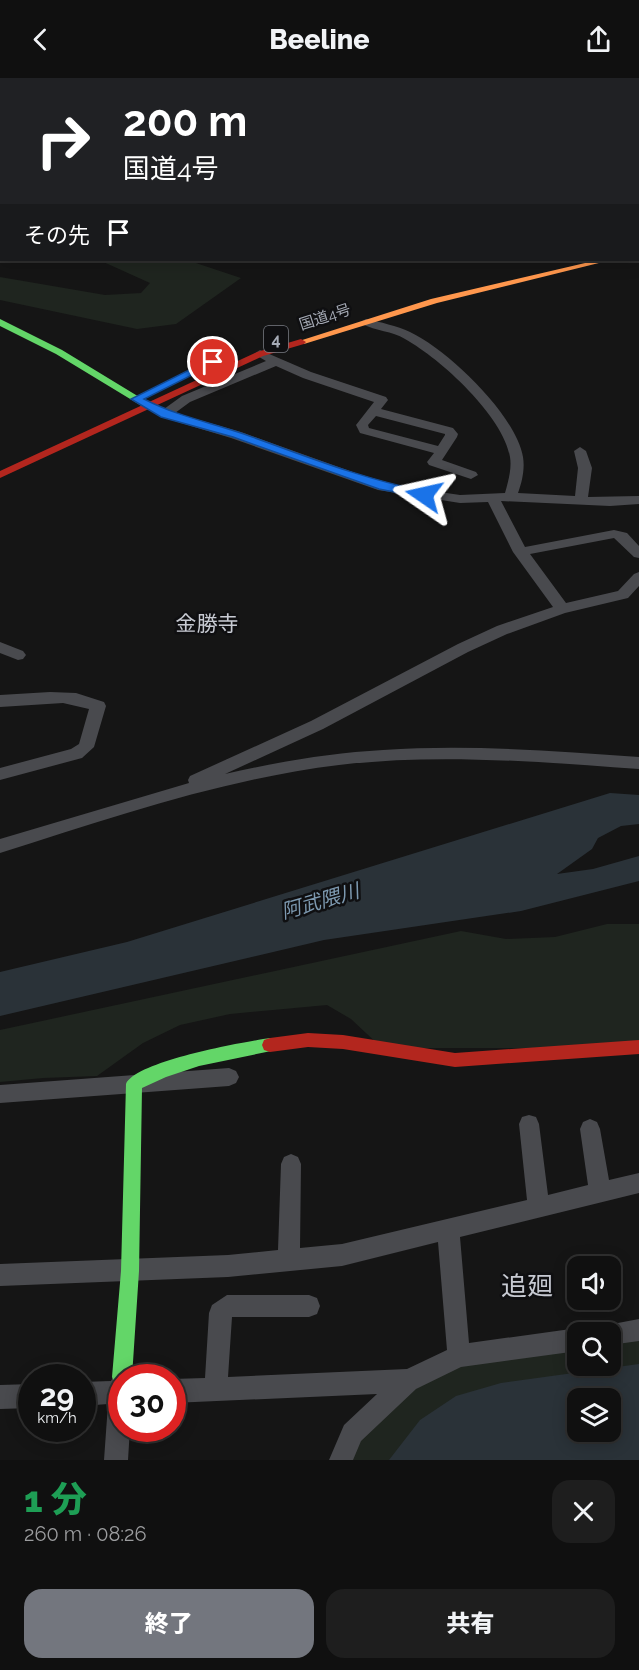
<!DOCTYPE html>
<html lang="ja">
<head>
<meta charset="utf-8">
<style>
  :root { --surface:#101010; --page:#1e1e1e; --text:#f1f3f6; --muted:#9c9d9f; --line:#303030; --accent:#73767e }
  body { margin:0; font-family:Raleway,"Noto Sans JP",sans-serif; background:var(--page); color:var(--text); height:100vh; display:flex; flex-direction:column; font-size:22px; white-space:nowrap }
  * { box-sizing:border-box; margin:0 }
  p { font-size:20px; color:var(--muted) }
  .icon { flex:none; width:33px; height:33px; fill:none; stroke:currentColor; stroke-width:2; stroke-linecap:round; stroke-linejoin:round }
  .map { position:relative; height:1382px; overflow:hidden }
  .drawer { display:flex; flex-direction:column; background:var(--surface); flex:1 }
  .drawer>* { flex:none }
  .top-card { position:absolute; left:0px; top:0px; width:639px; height:183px; box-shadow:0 3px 15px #0003,0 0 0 2px var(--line); background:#202124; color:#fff; overflow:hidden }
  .buttons { position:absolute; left:567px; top:1178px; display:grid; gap:12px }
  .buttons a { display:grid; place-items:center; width:54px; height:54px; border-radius:12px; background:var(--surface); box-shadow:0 3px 15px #0003,0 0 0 2px var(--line); font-size:30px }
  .speed { position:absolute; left:18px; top:1286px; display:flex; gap:12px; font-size:30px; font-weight:700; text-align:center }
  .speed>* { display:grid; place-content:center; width:78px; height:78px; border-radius:50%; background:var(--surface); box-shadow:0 3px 15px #0003,0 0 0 2px var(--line); line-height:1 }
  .speed small { font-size:15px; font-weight:400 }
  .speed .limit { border:9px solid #d22; background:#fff; color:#111 }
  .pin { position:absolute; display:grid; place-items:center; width:51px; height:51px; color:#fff; margin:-26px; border:3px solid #fff; border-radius:50%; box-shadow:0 2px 6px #0007 }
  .me { position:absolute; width:66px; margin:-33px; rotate:281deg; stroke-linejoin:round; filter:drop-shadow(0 0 4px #0008) }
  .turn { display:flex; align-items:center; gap:21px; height:126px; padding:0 24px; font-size:27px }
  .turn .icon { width:78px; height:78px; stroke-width:2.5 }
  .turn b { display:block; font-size:42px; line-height:51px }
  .then { display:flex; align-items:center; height:57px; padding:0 24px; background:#0003; gap:12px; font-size:22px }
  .round { display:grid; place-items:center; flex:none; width:63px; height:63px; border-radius:18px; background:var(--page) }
  .headline { display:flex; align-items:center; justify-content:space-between; height:102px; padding:0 24px }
  h1 { font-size:36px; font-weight:800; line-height:45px; color:#1e9e55 }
  .cta { display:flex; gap:12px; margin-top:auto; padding:12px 24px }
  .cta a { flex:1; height:69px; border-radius:18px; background:var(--accent); color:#fff; font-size:24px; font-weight:800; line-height:69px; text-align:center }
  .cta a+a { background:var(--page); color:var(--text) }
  header { display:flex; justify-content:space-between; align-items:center; height:78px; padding:0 24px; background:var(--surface); font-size:27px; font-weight:800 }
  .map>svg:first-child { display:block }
</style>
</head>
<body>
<header><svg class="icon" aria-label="back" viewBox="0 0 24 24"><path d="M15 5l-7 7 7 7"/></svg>Beeline<svg class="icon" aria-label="share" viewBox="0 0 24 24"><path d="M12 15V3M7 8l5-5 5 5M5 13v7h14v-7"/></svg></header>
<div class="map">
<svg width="639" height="1382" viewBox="0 0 639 1382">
  <rect width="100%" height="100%" fill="#151515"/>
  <g fill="#1f251f" fill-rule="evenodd">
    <polygon points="99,182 187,182 241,200 176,246 137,251 0,222 0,199 105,217 141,215 150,205"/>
    <polygon points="607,846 639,846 639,964 534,970 382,970 351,941 327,927 230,936 180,947 143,965 97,998 43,1000 0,1004 0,952 461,853 506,861 555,859"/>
    <path d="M 639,1259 L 639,1382 L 347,1382 L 358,1361 L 402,1319 L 454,1288 L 577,1268 L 578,1287 L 610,1287 L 611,1263 ZM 578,1320 L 610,1320 L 610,1353 L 578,1353 Z"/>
  </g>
  <g fill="#2a3238" fill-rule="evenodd">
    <polygon points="610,715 639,717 639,746 621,748 598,760 592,771 557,796 593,791 639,778 639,803 521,833 324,862 0,938 0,894 127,864"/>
    <path d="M 639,1286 L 639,1382 L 389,1382 L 420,1342 L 456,1318 L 501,1305 ZM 578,1320 L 610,1320 L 610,1353 L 578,1353 Z"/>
  </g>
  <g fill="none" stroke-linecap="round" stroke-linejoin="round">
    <g fill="#494a4e" fill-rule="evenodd">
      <polygon points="347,0 360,0 361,2 348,2"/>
      <polygon points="381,0 391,0 380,2"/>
      <polygon points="395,0 405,0 406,2 396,2"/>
      <polygon points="498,0 506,0 497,2"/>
      <rect x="638" y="74" width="1" height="6"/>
      <rect x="0" y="87" width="2" height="6"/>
      <rect x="638" y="159" width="1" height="7"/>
      <path d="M 366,241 C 380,244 397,248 410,254 C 448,272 516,337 523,379 C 525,391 522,404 518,415 L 575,418 L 578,390 L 574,373 L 580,369 L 586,373 L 592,390 L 588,419 L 639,418 L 639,426 L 610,428 L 501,423 L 525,469 L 614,452 L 627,455 L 639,468 L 639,480 L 634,479 L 614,460 L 530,476 L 566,525 L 618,513 L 634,496 L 639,494 L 639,508 L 628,520 L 565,535 L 507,556 L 468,574 L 323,651 L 225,696 C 277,684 330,675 383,672 C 468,666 554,673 639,679 L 639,691 C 540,684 438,675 339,687 C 223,701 111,740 0,775 L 0,761 L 189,705 L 188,702 L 190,698 L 311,643 L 458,566 L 497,548 L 553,529 L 513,474 L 488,424 L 460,425 L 378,412 L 231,360 L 161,339 L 143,328 L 149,324 L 164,331 L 182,318 L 266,283 L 254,276 L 260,272 L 311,294 L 386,319 L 388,322 L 381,331 L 453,350 L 458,356 L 457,359 L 442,382 L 476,394 L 478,397 L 471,401 L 429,387 L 427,384 L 434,375 L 360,355 L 356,347 L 374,324 L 303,300 L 276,288 L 190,324 L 175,335 L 241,354 L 386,406 L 460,417 L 505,415 C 508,404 512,391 510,379 C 503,338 441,281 405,261 C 392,253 376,253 362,246 L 360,244 ZM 376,338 L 445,356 L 445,357 L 438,368 L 369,350 L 368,347 Z"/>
      <polygon points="0,564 23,573 26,577 23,581 18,582 0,575"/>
      <polygon points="50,614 76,615 104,624 106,628 94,669 82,680 0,702 0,690 71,671 79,666 89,631 63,625 0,629 0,617"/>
      <polygon points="229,990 236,993 239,999 236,1005 229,1008 0,1025 0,1007"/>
      <polygon points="529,1037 536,1039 539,1046 548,1117 588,1107 580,1051 583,1044 590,1041 597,1044 600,1051 609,1102 639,1095 639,1115 460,1159 469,1265 578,1250 587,1254 578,1254 578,1273 461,1289 416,1311 361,1363 353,1382 329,1382 344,1347 377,1316 172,1325 172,1301 205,1300 209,1235 212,1227 227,1217 309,1217 317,1220 320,1228 317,1236 309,1239 232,1239 228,1299 407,1291 447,1272 438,1164 342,1188 228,1199 0,1208 0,1186 228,1177 278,1172 281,1086 284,1079 291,1076 298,1079 301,1086 300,1170 342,1166 527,1122 519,1046 522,1039"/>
      <polygon points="639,1241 639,1263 610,1267 610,1254 599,1254 602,1248"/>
      <polygon points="122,1293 131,1299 122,1299 122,1350 130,1350 128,1382 104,1382 108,1326 82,1328 82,1304 111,1303 114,1297"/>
      <polygon points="32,1306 32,1330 0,1331 0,1307"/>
    </g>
    <g fill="#63d668" fill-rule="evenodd">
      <polygon points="300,0 309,0 299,2"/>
      <polygon points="639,162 639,168 638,169 638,163"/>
      <polygon points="0,241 62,272 154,328 149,331 145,330 56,276 0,248"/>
      <path d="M 270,960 L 276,962 L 278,967 L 276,972 L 199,988 L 166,999 L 142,1010 L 139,1193 L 132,1299 L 122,1299 L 122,1308 L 115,1306 L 112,1299 L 121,1193 L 126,1006 C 136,983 244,964 270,960 Z"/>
    </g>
    <polygon fill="#ff974d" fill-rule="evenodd" points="598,182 611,182 437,225 304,266 296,264 431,221"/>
    <g fill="#b3261e" fill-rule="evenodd">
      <polygon points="2,177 2,182 5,182 0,184"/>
      <polygon points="301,261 306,264 304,266 263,278 0,400 0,393 257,274"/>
      <polygon points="308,955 343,957 455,975 639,962 639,976 455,989 343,971 308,969 270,974 264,972 262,967 264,962 270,960"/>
    </g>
  </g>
  <path fill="#1a73e8" stroke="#114b97" stroke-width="1.5" d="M 209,282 L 218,284 L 144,321 C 177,338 209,344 244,356 C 303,377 362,401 424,413 L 429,417 L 424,420 L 379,411 L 233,359 L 161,339 L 131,321 Z"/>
  <g text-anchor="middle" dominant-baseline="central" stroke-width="5" stroke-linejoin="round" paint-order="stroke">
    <g font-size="15" fill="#a6abb6" stroke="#0f0f11">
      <text transform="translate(325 239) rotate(-18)">国道4号</text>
    </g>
    <rect fill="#0f0f11" stroke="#797c84" stroke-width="1.5" x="264" y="248" width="24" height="26" rx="4.5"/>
    <g font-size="16" font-weight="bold" fill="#a6abb6">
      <text x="276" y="261">4</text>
    </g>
    <g font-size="20" font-style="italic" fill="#7d99b0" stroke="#0f0f11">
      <text transform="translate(320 823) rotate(-16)">阿武隈川</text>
    </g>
    <g font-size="21" fill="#c7cad2" stroke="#0f0f11">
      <text x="207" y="545">金勝寺</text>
    </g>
    <g font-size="26" fill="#c7cad2" stroke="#0f0f11">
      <text x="527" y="1208">追廻</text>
    </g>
  </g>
</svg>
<div class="buttons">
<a><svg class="icon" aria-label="sound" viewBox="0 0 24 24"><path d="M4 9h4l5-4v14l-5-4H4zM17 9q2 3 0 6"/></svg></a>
<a><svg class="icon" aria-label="search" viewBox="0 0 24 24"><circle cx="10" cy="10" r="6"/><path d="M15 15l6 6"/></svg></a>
<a><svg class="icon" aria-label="layers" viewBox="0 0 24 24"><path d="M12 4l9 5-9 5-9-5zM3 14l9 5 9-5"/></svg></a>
</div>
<div class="speed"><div>29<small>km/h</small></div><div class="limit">30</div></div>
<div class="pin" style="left:213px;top:284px;background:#d93025"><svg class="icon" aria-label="arrive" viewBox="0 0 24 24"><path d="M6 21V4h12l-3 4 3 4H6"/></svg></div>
<svg class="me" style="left:424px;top:417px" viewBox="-20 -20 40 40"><path d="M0-17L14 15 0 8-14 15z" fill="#1a73e8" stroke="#fff" stroke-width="4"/></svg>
<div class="top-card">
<div class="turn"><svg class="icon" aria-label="right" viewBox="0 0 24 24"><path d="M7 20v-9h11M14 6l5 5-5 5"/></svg><div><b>200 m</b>国道4号</div></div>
<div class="then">その先<svg class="icon" aria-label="arrive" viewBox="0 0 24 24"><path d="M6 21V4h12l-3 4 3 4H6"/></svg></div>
</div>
</div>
<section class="drawer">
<div class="headline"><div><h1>1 分</h1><p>260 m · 08:26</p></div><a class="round"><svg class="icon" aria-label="close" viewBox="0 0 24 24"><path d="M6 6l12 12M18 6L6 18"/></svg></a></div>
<div class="cta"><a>終了</a><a>共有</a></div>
</section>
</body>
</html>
